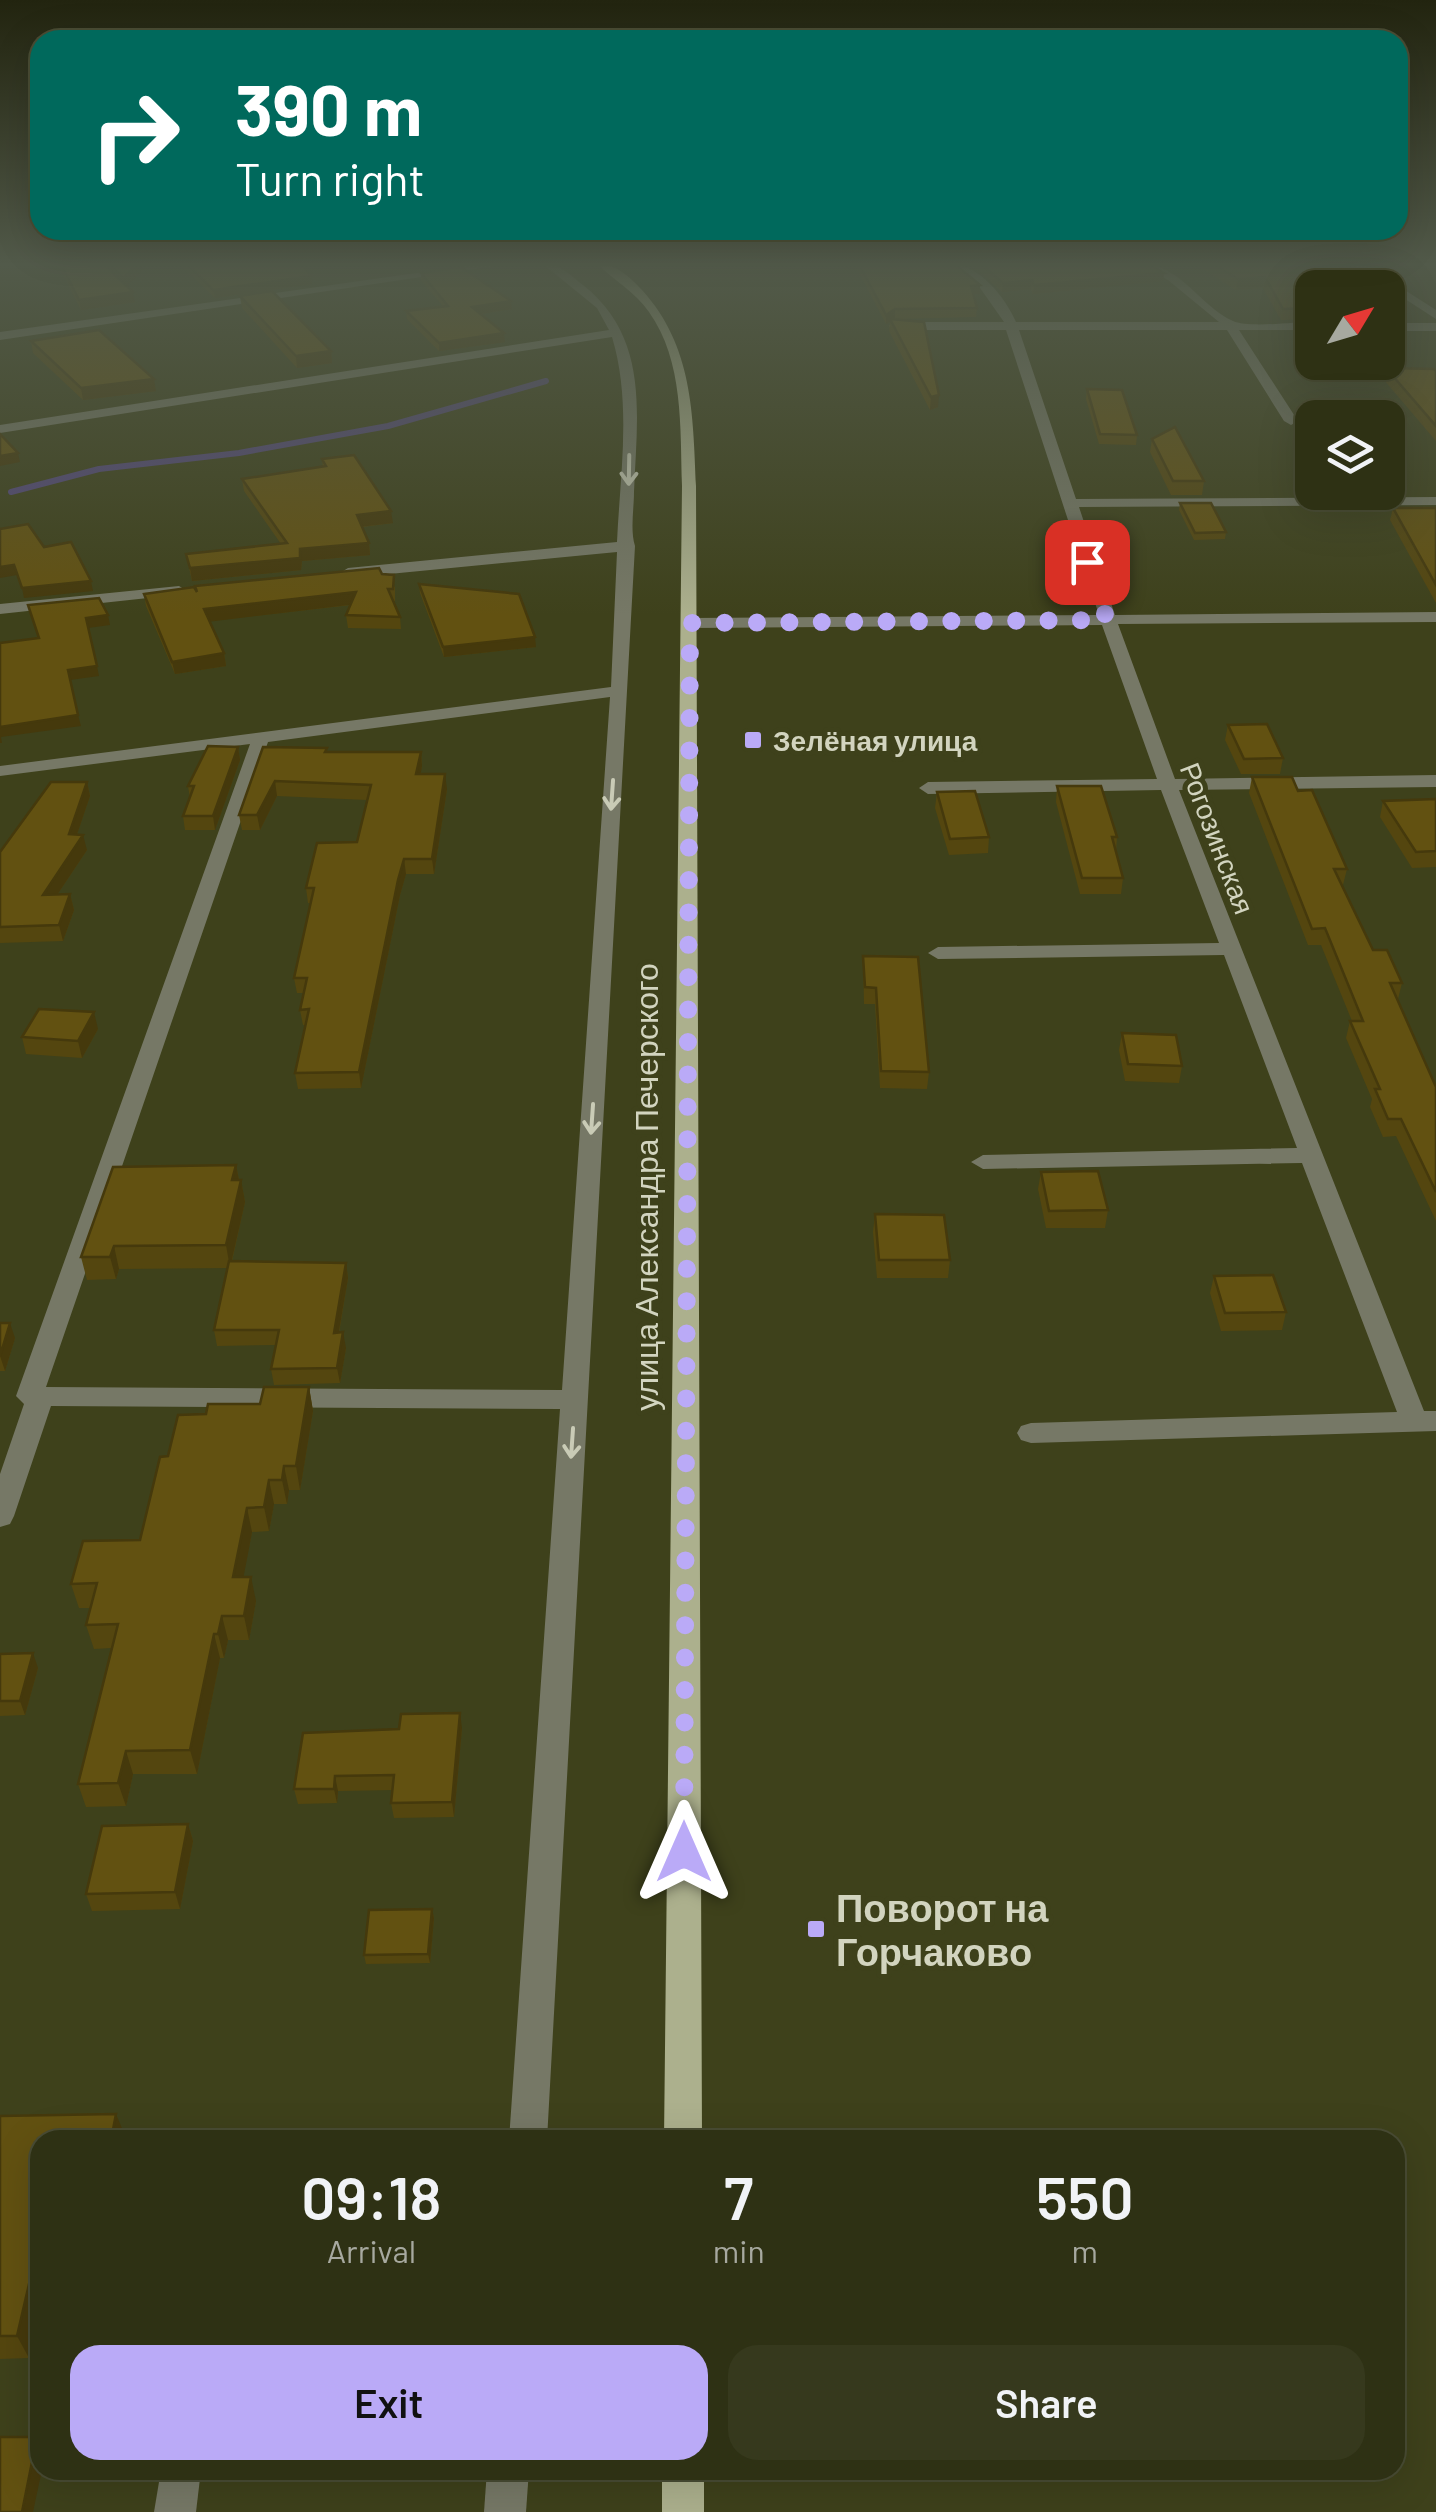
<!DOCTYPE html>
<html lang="en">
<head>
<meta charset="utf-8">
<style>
  :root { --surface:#2e3114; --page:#36391d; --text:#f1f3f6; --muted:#a7a9a0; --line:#494c34; --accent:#baaaf7 }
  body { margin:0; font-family:Barlow,sans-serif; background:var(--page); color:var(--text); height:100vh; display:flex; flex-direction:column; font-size:38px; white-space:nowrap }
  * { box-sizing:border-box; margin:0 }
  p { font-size:32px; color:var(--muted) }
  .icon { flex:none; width:55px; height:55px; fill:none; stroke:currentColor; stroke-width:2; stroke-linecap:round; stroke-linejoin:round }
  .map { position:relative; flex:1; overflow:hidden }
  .panel { position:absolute; left:30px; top:2130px; width:1375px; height:350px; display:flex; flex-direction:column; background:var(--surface); border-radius:30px; box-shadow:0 10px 40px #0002,0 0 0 2px var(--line) }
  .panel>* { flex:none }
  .top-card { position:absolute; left:30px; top:30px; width:1378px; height:210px; border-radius:30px; box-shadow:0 10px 40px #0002,0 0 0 2px var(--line); background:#00695c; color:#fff; overflow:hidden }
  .needle { width:65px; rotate:52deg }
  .tools { position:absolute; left:1295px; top:270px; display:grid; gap:20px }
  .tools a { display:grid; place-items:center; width:110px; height:110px; border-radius:20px; background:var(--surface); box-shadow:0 10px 40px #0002,0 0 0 2px var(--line); font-size:50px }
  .pin { position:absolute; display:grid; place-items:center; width:85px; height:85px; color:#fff; margin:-42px; border-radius:20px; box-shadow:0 5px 15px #0006 }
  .me { position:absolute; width:110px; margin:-55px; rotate:0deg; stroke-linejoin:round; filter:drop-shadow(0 0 8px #0008) }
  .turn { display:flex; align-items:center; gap:35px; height:210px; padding:0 40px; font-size:45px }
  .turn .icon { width:130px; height:130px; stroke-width:2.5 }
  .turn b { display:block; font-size:70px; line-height:85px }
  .eta { display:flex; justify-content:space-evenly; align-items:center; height:170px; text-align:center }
  .eta b { font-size:60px; font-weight:600; line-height:70px }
  .action { display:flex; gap:20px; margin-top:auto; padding:20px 40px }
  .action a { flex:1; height:115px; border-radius:30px; background:var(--accent); color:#111; font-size:40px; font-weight:600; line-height:115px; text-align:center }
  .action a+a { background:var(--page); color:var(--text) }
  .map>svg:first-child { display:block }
</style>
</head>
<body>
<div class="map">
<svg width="1436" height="2512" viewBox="0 0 1436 2512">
  <rect width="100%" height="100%" fill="#3e411b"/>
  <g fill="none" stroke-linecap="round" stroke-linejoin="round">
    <polyline stroke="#534879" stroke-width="6" points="11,492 99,469 239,453 388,426 546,381"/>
    <g fill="#767866" fill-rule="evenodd">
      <polygon points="480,264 508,264 0,340 0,332"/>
      <path d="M 543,264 C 560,263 570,275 583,285 C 650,338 637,415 634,492 C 634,509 630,530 635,546 L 547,2140 L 509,2140 L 560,1409 L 51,1406 L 14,1516 L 10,1524 L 0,1527 L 0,1474 L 24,1404 L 16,1396 L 250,744 L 0,776 L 0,766 L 611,687 L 617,552 L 348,578 L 340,573 L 348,568 L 617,542 C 620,475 632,403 612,337 L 0,433 L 0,425 L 609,330 L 597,308 ZM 610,697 L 562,1390 L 46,1387 L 268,742 Z"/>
      <polygon points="790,264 806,264 800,267"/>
      <path d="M 950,264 C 978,263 1006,298 1016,322 L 1219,322 L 1168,280 L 1139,264 C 1181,263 1199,306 1233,321 C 1248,328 1294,322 1312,322 L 1312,330 L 1239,330 L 1298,421 L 1291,425 L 1284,421 L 1227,330 L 1019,330 L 1076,499 L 1436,497 L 1436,505 L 1079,507 L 1115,615 L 1436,612 L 1436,622 L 1118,624 L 1175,779 L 1436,775 L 1436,787 L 1179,790 L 1424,1411 L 1436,1411 L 1436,1431 L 1031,1443 L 1021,1440 L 1017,1433 L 1021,1426 L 1031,1423 L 1397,1412 L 1302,1163 L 983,1169 L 971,1162 L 983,1155 L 1297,1148 L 1224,955 L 938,959 L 928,953 L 938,947 L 1219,943 L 1161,790 L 928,794 L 919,788 L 928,782 L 1157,779 L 1102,625 L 690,628 L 682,623 L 690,618 L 1099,615 L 1006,330 L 895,330 L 889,326 L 895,322 L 1004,322 L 978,285 Z"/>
      <polygon points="1351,264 1364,264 1436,310 1436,319"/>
      <rect x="1388" y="323" width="48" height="8"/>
      <polygon points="179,586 187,591 185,594 0,614 0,604"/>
      <polygon points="161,2470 201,2470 196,2512 154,2512"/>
      <polygon points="487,2470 529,2470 526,2512 484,2512"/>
    </g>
    <g fill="#acb08d" fill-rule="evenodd">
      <path d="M 597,264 C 615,263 630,277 642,290 C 693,346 693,414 696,486 L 702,2140 L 664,2140 L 682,486 C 680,428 684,361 649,312 C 635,292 614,280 597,264 Z"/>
      <rect x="662" y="2470" width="42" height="42"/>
    </g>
  </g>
  <g fill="#54460f">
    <polygon points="58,264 142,264 143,271 126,286 135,302 81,310"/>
    <polygon points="180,264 301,264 312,284 215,298"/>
    <polygon points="843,264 955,264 980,294 973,294 977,308 976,317 894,319 938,407 930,410 889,331 890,322 886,324 856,267 844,269"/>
    <polygon points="964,264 1149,264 1164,273 1163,281 1033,294 1031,289 1002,292 973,266"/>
    <polygon points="1195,264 1345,264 1312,288 1312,319 1281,320 1263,288 1236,290"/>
    <polygon points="421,273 512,309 481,314 505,342 439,351 407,319 406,311 443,306 421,281"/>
    <polygon points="240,296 331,351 332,363 297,368 242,308"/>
    <polygon points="1304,322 1312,322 1312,340 1302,334"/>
    <polygon points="31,341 156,391 83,400 33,353"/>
    <polygon points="1346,362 1359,362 1358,370"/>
    <polygon points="1386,368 1436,371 1436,441 1384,380"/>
    <polygon points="1087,389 1137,435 1136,445 1099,444 1086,399"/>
    <polygon points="1152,439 1204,481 1202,495 1171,495 1150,452"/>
    <polygon points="322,459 393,523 362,527 369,543 370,555 302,561 301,570 192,581 186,554 281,544 244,491 242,479 323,467"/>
    <polygon points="1180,503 1226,532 1225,539 1194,540 1179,510"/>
    <polygon points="1393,508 1436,508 1436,603 1390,520"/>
    <polygon points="382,574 395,587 395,601 393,601 400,617 401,629 348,628 346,615 351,605 210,621 224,653 226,666 175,674 146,606 144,594"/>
    <polygon points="419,584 536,647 444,657 420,593"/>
    <polygon points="1228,725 1283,758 1280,774 1241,774 1225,740"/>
    <polygon points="238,747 240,760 215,830 185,830 183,816 190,798 188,786"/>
    <polygon points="263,747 327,752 421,752 422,766 420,774 447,789 434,874 406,874 400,895 361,1088 298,1089 295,1073 306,1025 303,1025 300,1010 304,993 297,993 294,978 311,903 308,903 306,888 357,842 367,800 277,796 260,830 242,830 239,815"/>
    <polygon points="1252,777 1298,791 1347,869 1343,885 1342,885 1373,950 1402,983 1398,999 1436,1087 1436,1221 1396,1136 1383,1137 1370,1107 1372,1099 1346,1038 1350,1021 1352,1021 1321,945 1308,945 1249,793"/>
    <polygon points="87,782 90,796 77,834 87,850 57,895 70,894 74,910 63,941 0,943 0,852"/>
    <polygon points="1057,786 1117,837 1116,851 1123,878 1121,894 1080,894 1056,802"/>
    <polygon points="937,792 989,837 988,853 949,855 935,808"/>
    <polygon points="1436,799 1436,867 1412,868 1380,817 1383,801"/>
    <polygon points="863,956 929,1072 927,1089 880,1088 875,1004 864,1004"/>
    <polygon points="98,1029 82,1058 26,1054 22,1037"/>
    <polygon points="1122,1033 1182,1066 1179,1083 1125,1081 1119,1050"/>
    <polygon points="236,1165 239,1180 241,1180 245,1202 232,1261 346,1263 348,1278 339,1333 346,1348 340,1383 274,1385 271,1369 276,1345 217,1346 214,1330 228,1268 119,1269 116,1279 87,1280 81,1257"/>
    <polygon points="1041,1172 1108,1210 1105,1228 1046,1228 1038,1189"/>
    <polygon points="875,1214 950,1260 948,1278 877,1278 873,1232"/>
    <polygon points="1214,1276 1286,1312 1282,1330 1221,1331 1210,1293"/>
    <polygon points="0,1323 15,1338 5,1371 0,1371"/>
    <polygon points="309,1387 313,1411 300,1490 289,1490 287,1504 274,1504 269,1531 252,1532 243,1577 256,1601 249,1640 228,1640 224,1658 220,1658 197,1774 133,1774 126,1806 86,1807 78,1784 111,1648 94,1649 86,1625 91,1608 79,1608 71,1584 140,1540 168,1456 206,1414 260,1404"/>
    <polygon points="0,1654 38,1668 25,1715 0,1716"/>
    <polygon points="462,1728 454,1817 394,1818 391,1803 393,1790 338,1791 337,1803 298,1804 294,1789"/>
    <polygon points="188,1824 193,1841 180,1909 92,1911 86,1894"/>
    <polygon points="432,1909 434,1918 430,1963 366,1964 364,1955"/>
    <polygon points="116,2114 125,2140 40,2140 40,2310 29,2358 0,2359 0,2116"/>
  </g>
  <g fill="#45390c">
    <polygon points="139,264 142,264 143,271 125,288 123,278"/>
    <polygon points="412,264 447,264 447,265 412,270"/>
    <polygon points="844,264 857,264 856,267 844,269"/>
    <polygon points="1355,269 1353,280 1340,271"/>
    <polygon points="1164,273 1163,281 1033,294 1034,285"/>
    <polygon points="311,276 312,284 215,298 213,290"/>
    <polygon points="1265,277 1263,288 1236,290 1238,279"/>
    <polygon points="1032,280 1031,289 1002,292 1003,283"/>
    <polygon points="980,285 980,294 970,294 971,286"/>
    <polygon points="133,292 135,302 81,310 79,300"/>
    <polygon points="511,301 512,309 473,315 472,307"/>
    <polygon points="895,309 895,318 891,321 890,319 890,322 886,324 886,315"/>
    <polygon points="504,333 505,342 439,351 439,343"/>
    <polygon points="331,351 332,363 297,368 296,356"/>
    <polygon points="154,379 156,391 83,400 81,388"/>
    <polygon points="939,395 938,407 930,410 931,397"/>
    <polygon points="18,453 20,462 0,466 0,456"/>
    <polygon points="391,511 393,523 359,527 357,515"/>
    <polygon points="369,543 370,555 302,561 301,570 192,581 190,568 300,549"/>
    <polygon points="14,565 17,575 0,578 0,567"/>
    <polygon points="91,581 93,591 24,598 22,588"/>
    <polygon points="356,592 357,604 207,622 204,609"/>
    <polygon points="108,615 110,625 88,628 86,618"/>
    <polygon points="535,637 536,647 444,657 443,647"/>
    <polygon points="224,653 226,666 175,674 172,662"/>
    <polygon points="97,666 99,676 70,680 68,670"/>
    <polygon points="78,715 81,726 1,737 2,743 0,743 0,727"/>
    <polygon points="238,747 240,760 215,830 213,816"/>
    <polygon points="421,752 422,766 418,789 416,774"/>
    <polygon points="445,774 447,789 434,874 432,859"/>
    <polygon points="275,781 277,796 260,830 257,815"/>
    <polygon points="87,782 90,796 72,849 69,834"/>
    <polygon points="83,835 87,850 47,910 43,895"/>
    <polygon points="404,859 406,874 400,895 361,1088 359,1072 398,880"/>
    <polygon points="70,894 74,910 63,941 59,925"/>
    <polygon points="94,1012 98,1029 82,1058 78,1041"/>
    <polygon points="236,1165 240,1185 241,1180 245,1202 230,1268 226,1245 232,1180"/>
    <polygon points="114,1246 119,1269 116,1279 110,1257"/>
    <polygon points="346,1263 348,1278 336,1348 334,1333"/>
    <polygon points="10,1323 15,1338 5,1371 0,1356"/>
    <polygon points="343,1332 346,1348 340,1383 337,1368"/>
    <polygon points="309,1387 313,1411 300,1490 296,1466"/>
    <polygon points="284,1466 289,1490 287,1504 282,1480"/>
    <polygon points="269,1480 274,1504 269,1531 264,1507"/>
    <polygon points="247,1508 252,1532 239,1601 233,1577"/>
    <polygon points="251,1577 256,1601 249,1640 244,1616"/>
    <polygon points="222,1616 228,1640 224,1658 218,1634"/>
    <polygon points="214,1634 220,1658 197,1774 190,1750"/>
    <polygon points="33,1653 38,1668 25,1715 20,1701"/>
    <polygon points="460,1713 462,1728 454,1817 452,1802"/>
    <polygon points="126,1751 133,1774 126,1806 118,1783"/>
    <polygon points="335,1776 338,1791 337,1803 334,1789"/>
    <polygon points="188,1824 193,1841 180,1909 175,1892"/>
    <polygon points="432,1909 434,1918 430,1963 428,1954"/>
    <polygon points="116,2114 126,2138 125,2140 111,2140"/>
    <polygon points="29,2284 40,2306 29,2358 17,2336"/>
    <polygon points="37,2437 40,2442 40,2470 42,2470 33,2512 22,2512"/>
  </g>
  <g fill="#625111" stroke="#45390c" stroke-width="2.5">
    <polygon points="61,264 104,264 133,292 79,300"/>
    <polygon points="110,264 139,264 123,278"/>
    <polygon points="187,264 301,264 311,276 213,290"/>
    <polygon points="859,264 955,264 980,285 971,286 977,308 895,309 886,315"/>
    <polygon points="981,264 1149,264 1164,273 1034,285 1032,280 1003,283"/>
    <polygon points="1214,264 1345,264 1355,269 1340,271 1366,288 1312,288 1312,308 1283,309 1265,277 1238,279"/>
    <polygon points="461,267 511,301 472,307 504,333 439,343 406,311 448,306 421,273"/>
    <polygon points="272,291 331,351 296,356 240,296"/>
    <polygon points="890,319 924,322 939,395 931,397"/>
    <polygon points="99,330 154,379 81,388 31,341"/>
    <polygon points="1386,368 1434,369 1436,371 1436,426"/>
    <polygon points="1087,389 1122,390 1137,435 1100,434"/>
    <polygon points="1175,427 1204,481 1173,481 1152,439"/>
    <polygon points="0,434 18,453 0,456"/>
    <polygon points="354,455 391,511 357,515 369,543 300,549 300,558 190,568 186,554 287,543 242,479 326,466 322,459"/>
    <polygon points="1180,503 1211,503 1226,532 1195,533"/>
    <polygon points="1393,508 1436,508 1436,585"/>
    <polygon points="28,524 44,547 71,542 91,581 22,588 14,565 0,567 0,529"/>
    <polygon points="379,568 382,574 394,575 393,589 388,589 400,617 346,615 356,592 204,609 224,653 172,662 144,594 194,587 197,592 195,586"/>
    <polygon points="419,584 519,594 535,637 443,647"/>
    <polygon points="99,598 108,615 86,618 97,666 68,670 78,715 0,727 0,643 39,638 28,605"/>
    <polygon points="1267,724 1283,758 1244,759 1228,725"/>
    <polygon points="208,746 238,747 213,816 183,816 194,786 188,786"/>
    <polygon points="263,747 327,748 325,752 421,752 416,774 445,774 432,859 404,859 398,880 359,1072 295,1073 309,1009 300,1010 307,978 294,978 314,888 306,888 317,843 357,842 371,785 275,781 257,815 239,815"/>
    <polygon points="1252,777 1292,777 1298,791 1312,790 1347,869 1334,869 1373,950 1387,950 1402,983 1390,983 1436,1087 1436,1192 1401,1119 1388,1119 1375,1089 1380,1089 1350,1021 1363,1021 1325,928 1312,929"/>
    <polygon points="51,782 87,782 69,834 83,835 43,895 70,894 59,925 0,927 0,852"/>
    <polygon points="1057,786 1101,786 1117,837 1112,837 1123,878 1082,878"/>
    <polygon points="975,791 989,837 950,839 937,792"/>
    <polygon points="1436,799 1436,851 1416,852 1383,801"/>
    <polygon points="863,956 918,957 929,1072 881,1071 876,988 865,987"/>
    <polygon points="39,1009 94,1012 78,1041 22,1037"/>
    <polygon points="1122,1033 1176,1035 1182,1066 1128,1064"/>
    <polygon points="236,1165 232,1180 241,1180 226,1245 114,1246 110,1257 81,1257 113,1167"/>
    <polygon points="1098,1171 1108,1210 1049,1211 1041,1172"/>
    <polygon points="875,1214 944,1215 950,1260 879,1260"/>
    <polygon points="229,1261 346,1263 334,1333 343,1332 337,1368 271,1369 279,1330 214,1330"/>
    <polygon points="1273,1275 1286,1312 1225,1313 1214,1276"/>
    <polygon points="0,1323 10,1323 0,1356"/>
    <polygon points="264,1387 309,1387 296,1466 284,1466 282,1480 269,1480 264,1507 247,1508 233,1577 251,1577 244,1616 222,1616 218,1634 214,1634 190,1750 126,1751 118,1783 78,1784 118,1624 86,1625 97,1583 71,1584 83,1541 140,1540 160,1457 168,1456 178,1415 206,1414 208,1404 260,1404"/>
    <polygon points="33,1653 20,1701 0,1701 0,1654"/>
    <polygon points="460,1713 452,1802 391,1803 394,1775 335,1776 334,1789 294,1789 303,1733 399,1729 401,1714"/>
    <polygon points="188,1824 175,1892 86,1894 102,1826"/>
    <polygon points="432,1909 428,1954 364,1955 369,1910"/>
    <polygon points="116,2114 111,2140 40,2140 40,2284 29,2284 17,2336 0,2336 0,2116"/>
    <polygon points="0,2437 37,2437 22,2512 0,2512"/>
  </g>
  <defs><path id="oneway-shaft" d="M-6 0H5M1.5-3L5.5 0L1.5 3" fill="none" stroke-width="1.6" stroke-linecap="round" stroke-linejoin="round" transform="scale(2.5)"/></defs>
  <g stroke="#c9cbb6">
    <use href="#oneway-shaft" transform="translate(629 470) rotate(91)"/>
    <use href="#oneway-shaft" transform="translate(612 795) rotate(94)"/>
    <use href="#oneway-shaft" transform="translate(592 1119) rotate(94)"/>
    <use href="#oneway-shaft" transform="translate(572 1443) rotate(94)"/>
  </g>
  <linearGradient id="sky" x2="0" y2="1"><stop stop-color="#22240f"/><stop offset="0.43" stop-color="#525a4a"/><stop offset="1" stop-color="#525a4a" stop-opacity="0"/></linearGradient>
  <rect width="1436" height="615" fill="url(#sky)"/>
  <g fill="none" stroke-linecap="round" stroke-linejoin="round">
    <polyline stroke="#baaaf7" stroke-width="18" stroke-dasharray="0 32.4" points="684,1852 690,623 1107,620 1087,562"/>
  </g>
  <g fill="#baaaf7" stroke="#3e411b" stroke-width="4">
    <rect x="743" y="730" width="20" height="20" rx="5"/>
    <rect x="806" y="1919" width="20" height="20" rx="5"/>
  </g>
  <g text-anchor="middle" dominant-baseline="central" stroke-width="10" stroke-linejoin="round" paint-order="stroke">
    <g font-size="28" font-weight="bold" fill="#d2d4bf" stroke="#3e411b" text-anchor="start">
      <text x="773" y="740">Зелёная улица</text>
    </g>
    <g font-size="28" fill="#d2d4bf" stroke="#3e411b">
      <text transform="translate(1218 838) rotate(69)">Рогозинская</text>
    </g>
    <g font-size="32" fill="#d2d4bf" stroke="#3e411b">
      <text transform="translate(645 1187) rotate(-90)">улица Александра Печерского</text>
    </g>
    <g font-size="38" font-weight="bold" fill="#d2d4bf" stroke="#3e411b" text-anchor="start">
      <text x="836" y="1907">Поворот на<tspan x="836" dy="44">Горчаково</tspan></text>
    </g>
  </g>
</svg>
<div class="tools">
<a><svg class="needle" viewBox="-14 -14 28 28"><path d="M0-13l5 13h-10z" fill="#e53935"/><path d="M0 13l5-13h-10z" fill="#a7a9a0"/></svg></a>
<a><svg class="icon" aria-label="layers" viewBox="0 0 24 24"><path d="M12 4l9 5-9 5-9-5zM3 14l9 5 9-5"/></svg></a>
</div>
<div class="pin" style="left:1087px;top:562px;background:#d93025"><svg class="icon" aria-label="arrive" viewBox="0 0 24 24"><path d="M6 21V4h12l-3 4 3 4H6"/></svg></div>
<svg class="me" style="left:684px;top:1852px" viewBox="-20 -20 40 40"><path d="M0-17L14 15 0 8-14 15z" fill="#baaaf7" stroke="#fff" stroke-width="4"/></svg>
<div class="top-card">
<div class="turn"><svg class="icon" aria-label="right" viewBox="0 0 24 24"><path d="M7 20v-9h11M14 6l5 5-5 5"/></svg><div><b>390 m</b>Turn right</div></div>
</div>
<section class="panel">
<div class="eta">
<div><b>09:18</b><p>Arrival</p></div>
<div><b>7</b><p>min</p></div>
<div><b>550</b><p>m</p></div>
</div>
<div class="action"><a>Exit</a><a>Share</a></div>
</section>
</div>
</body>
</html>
